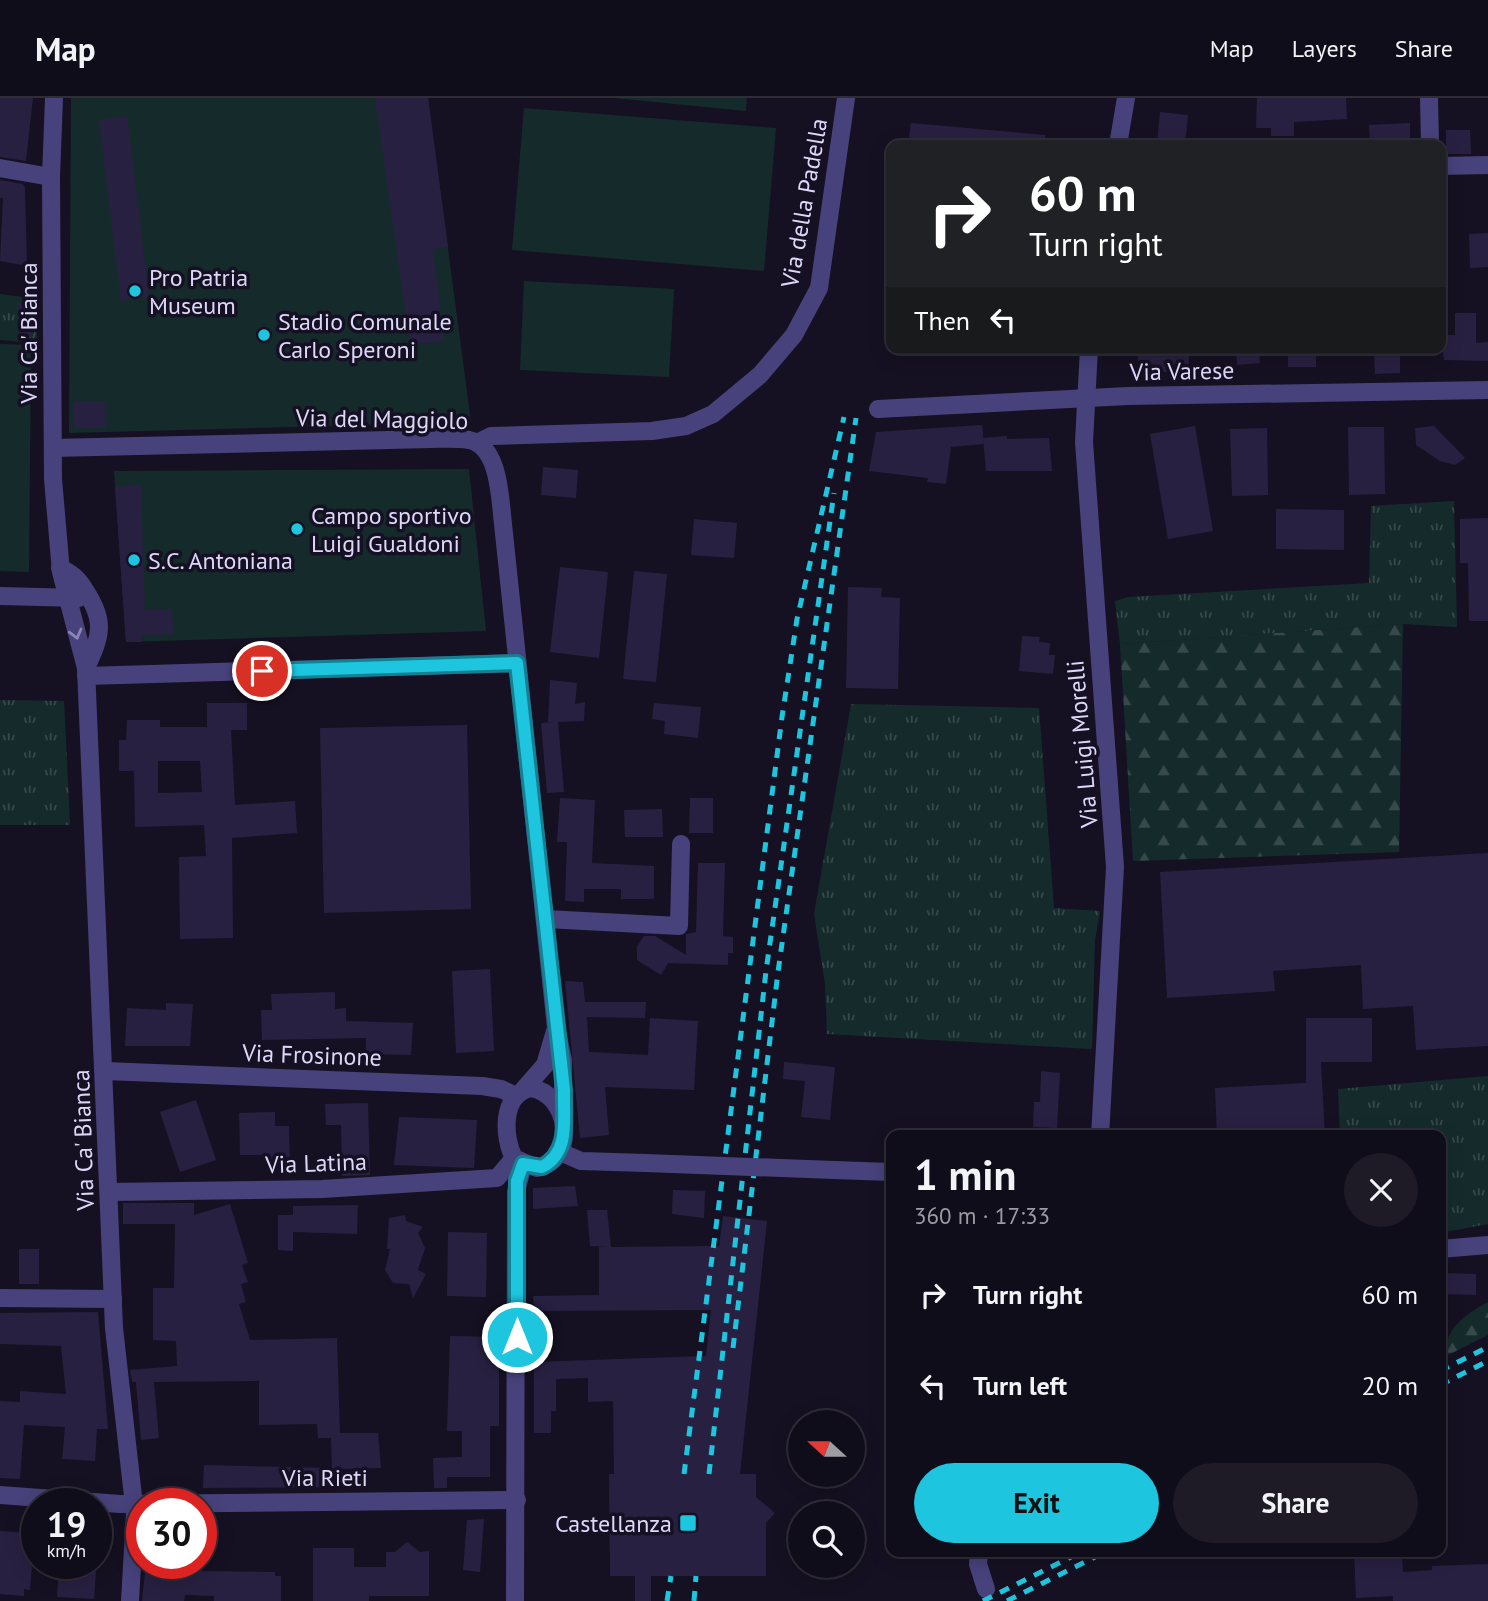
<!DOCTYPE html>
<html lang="en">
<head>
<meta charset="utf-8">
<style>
  :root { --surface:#100d1a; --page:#1e1b27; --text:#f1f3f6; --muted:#9c9ca2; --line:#302d39; --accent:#1ec5df }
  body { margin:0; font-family:"PT Sans",sans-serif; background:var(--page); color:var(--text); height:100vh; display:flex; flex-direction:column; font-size:26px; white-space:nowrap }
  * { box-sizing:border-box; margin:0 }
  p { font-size:23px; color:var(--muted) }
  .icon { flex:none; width:38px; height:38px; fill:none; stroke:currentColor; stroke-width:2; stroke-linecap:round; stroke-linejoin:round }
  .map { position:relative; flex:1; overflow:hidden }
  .details { position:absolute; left:886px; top:1032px; width:560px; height:427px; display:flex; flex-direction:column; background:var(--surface); border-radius:14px; box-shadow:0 4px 18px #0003,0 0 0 2px var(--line) }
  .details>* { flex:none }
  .top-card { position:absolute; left:886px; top:42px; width:560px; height:214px; border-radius:14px; box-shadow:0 4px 18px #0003,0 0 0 2px var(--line); background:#202124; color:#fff; overflow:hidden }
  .needle { width:46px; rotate:291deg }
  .buttons { position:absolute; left:788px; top:1312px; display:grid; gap:14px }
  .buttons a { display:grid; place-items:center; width:77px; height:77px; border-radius:50%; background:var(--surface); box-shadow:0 4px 18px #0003,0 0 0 2px var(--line); font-size:35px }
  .speed { position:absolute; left:21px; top:1390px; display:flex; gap:14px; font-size:35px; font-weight:700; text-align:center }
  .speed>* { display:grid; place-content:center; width:91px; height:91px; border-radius:50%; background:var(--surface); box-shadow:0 4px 18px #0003,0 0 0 2px var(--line); line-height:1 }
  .speed small { font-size:18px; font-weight:400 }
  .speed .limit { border:10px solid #d22; background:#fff; color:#111 }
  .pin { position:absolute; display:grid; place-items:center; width:60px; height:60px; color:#fff; margin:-30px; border:4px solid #fff; border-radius:50%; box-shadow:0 2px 7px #0007 }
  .me { position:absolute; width:77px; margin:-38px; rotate:0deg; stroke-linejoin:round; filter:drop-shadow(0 0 5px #0008) }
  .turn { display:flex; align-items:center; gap:24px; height:147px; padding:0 28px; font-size:32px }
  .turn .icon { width:91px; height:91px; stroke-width:2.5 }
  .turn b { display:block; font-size:49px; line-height:60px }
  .then { display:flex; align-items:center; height:66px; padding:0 28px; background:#0003; gap:14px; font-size:26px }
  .round { display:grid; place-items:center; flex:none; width:74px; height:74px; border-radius:37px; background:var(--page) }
  .summary { display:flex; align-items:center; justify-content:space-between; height:119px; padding:0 28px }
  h1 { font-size:42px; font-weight:600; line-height:52px }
  .primary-button { display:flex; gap:14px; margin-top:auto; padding:14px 28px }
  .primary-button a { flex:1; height:80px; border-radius:42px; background:var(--accent); color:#111; font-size:28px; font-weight:600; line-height:80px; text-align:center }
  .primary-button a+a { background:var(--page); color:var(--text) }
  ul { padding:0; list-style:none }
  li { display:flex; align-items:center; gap:21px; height:91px; padding:0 28px }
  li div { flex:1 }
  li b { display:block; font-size:26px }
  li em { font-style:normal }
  header { display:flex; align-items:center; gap:42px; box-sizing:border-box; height:98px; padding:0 35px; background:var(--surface); border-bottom:2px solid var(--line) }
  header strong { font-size:33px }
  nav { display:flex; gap:38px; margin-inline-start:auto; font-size:24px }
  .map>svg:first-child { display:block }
</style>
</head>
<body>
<header>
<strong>Map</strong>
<nav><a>Map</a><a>Layers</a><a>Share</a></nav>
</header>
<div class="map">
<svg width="1488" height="1503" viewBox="0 0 1488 1503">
  <defs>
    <pattern id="grass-tufts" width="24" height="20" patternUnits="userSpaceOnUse" patternTransform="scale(1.75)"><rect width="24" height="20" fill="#152b2b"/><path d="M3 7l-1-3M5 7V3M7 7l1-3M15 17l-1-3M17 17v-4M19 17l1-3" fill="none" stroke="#37494b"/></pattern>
    <pattern id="forest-firs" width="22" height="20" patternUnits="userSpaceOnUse" patternTransform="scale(1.75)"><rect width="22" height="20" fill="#152b2b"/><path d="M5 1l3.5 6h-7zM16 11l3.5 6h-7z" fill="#37494b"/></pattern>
  </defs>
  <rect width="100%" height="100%" fill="#151122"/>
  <g fill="url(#grass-tufts)">
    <polygon points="0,196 37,201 37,245 0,242"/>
    <polygon points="1454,403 1457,529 1403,526 1120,546 1115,503 1128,499 1369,485 1371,408"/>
    <polygon points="0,602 64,603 70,727 0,727"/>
    <polygon points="851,606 1039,610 1054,810 1100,813 1095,842 1092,951 827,936 825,886 814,816"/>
    <polygon points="1488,978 1488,1126 1440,1135 1440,1038 1340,1038 1338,991"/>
  </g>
  <g fill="url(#forest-firs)">
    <polygon points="1403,526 1399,754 1133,763 1120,546"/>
    <path d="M 1488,1204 L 1488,1237 L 1446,1258 C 1444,1229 1467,1216 1488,1204 Z"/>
  </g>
  <g fill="#152b2b">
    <polygon points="71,0 428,0 471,324 69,335"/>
    <polygon points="614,0 747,0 746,13"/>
    <polygon points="524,10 776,30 764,173 512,152"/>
    <polygon points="524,183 674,191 669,279 520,272"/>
    <polygon points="0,246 31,247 29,474 0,473"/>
    <polygon points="469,371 486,533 126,544 114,373"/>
  </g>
  <g fill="#282041" fill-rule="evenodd">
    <polygon points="0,0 33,0 26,63 0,59"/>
    <polygon points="375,0 428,0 448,149 433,151 444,243 410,247"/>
    <polygon points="1257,0 1346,0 1347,21 1294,24 1294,38 1271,38 1271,30 1256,30"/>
    <polygon points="1160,14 1188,17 1185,47 1157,47"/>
    <polygon points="127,18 149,199 121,203 99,22"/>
    <polygon points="911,25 1045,37 1045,47 908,47"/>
    <polygon points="1410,25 1410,47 1370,47 1369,27"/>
    <polygon points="1446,32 1470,32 1471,56 1446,56"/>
    <polygon points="0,82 23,86 25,90 27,168 0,163 3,100 0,100"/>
    <polygon points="1488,135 1488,169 1470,170 1469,136"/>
    <polygon points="17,205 33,205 32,239 17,239"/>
    <polygon points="1455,215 1476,215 1476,245 1488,244 1488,263 1444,262 1440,237 1455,237"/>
    <rect x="1138" y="250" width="51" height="24"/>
    <polygon points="1236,250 1259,250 1260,265 1237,267"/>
    <rect x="1288" y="250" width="28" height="19"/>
    <polygon points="1374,250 1400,253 1400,275 1375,276"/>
    <rect x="74" y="303" width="31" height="27"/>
    <polygon points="982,327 984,346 951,349 946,386 927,384 928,380 869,373 876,334"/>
    <polygon points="1195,328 1213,433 1168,441 1150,336"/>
    <polygon points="1434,328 1465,360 1455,367 1440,363 1416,347 1415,330"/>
    <polygon points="1348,329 1384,329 1385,396 1349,397"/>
    <polygon points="1267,330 1268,397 1232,398 1230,331"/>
    <polygon points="1007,338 1007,341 1049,340 1052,373 986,373 983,340"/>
    <polygon points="543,369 578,372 576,400 541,397"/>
    <polygon points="141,387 145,512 172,511 173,536 141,537 141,544 126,544 115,389"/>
    <polygon points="1276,411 1344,412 1344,452 1276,451"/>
    <polygon points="1488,420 1488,523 1469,523 1468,465 1460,465 1460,421"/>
    <polygon points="694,421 737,425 734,460 691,457"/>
    <polygon points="560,469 608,474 599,560 550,554"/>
    <polygon points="634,473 667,476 656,584 623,581"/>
    <polygon points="848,489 882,490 881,499 900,500 898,591 846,590"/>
    <polygon points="1022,538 1040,539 1039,544 1050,545 1049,557 1055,557 1053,576 1019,573"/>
    <polygon points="550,582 577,585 575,606 585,604 584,623 558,624 564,694 547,695 541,625 554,624 548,624"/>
    <path d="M 207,605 L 247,605 L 247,632 L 231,632 L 235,707 L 295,703 L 297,735 L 232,740 L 233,840 L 180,841 L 179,759 L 206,758 L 204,727 L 135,729 L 134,673 L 119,673 L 119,642 L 126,642 L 127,622 L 160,622 L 160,629 L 207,629 ZM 158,663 L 200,663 L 202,694 L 158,695 Z"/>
    <polygon points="654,605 701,609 698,640 664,636 665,623 652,621"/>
    <polygon points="467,627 471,811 324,815 320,630"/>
    <polygon points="560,700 595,702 592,765 654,768 654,801 621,801 621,791 584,791 584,804 565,803 567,744 557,744"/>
    <polygon points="690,700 713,700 713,735 689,735"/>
    <polygon points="662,711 663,739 625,739 624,712"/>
    <polygon points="1488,755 1488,948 1416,952 1413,908 1363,911 1361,867 1273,873 1275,893 1167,900 1160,774"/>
    <polygon points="698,765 725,765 723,838 733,839 733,855 728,855 728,867 668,865 661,877 637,862 637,848 644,838 655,838 686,857 686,836 696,834"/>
    <polygon points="490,871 494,953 456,955 452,873"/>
    <polygon points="565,883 583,884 585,904 646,904 645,920 587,919 589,954 648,957 650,920 698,923 694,992 605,989 609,1037 580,1040"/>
    <polygon points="335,894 335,911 346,910 346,923 413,925 411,957 366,956 366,940 262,942 261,912 272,912 271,896"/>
    <polygon points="166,905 193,906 190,948 125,948 127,910 166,912"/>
    <polygon points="1306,920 1372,920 1372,964 1321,964 1325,1038 1217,1038 1215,990 1306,985"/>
    <polygon points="784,964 835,969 830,1022 801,1019 805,983 783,981"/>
    <polygon points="1041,973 1060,975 1057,1030 1033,1029 1034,1004 1040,1004"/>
    <polygon points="196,1002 216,1062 180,1074 160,1014"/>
    <polygon points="368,1005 370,1077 342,1078 341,1027 326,1027 325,1006"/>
    <polygon points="275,1014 275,1028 289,1028 290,1071 270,1071 270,1057 240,1057 239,1015"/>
    <polygon points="399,1019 477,1022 474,1070 394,1067"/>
    <polygon points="575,1088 578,1108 533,1111 533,1090"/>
    <polygon points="673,1092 705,1093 704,1120 672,1116"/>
    <polygon points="123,1105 194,1105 194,1117 230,1106 248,1165 242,1167 248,1184 241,1186 246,1204 239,1206 250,1242 337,1240 340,1335 378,1335 381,1370 341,1371 341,1389 203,1390 204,1367 332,1370 331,1340 318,1340 317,1326 259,1327 259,1283 154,1284 159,1340 141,1342 136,1284 132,1284 130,1272 177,1268 176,1243 153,1242 153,1190 174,1190 175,1126 123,1126"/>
    <polygon points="358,1107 357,1136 293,1134 293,1153 278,1152 278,1117 293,1117 293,1108"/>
    <polygon points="587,1112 607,1112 611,1149 719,1148 723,1118 767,1123 740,1376 756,1376 756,1399 775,1415 766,1425 766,1478 651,1478 651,1503 635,1503 635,1478 610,1478 609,1376 614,1376 613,1303 588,1304 588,1280 556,1281 556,1313 551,1313 551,1335 534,1335 534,1264 706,1258 711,1212 534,1213 533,1198 599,1197 599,1149 608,1149 590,1148"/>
    <polygon points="405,1117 406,1123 423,1129 418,1135 425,1150 418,1172 426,1176 413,1200 409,1186 393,1185 385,1172 390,1151 387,1151 389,1120"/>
    <polygon points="448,1134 487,1135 486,1199 447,1198"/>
    <rect x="19" y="1151" width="20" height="35"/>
    <polygon points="1440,1175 1476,1176 1476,1197 1440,1196"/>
    <polygon points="98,1214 108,1331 97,1331 95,1363 62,1361 65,1329 24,1327 20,1381 0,1380 0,1303 20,1304 20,1293 66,1296 61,1248 0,1246 0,1215"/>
    <polygon points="450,1238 499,1239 499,1328 490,1328 490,1379 447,1379 447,1390 434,1390 433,1360 462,1359 462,1333 447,1333"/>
    <polygon points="484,1421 480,1474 463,1472 467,1422"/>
    <polygon points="0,1433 28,1435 28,1441 34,1441 30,1492 24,1491 24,1498 0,1496"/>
    <polygon points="407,1444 420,1454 429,1453 429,1498 369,1498 369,1503 313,1503 313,1450 354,1450 354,1469 386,1469 386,1454 395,1454"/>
    <polygon points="1354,1454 1402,1456 1403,1474 1432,1472 1432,1468 1488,1466 1488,1503 1393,1503 1393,1498 1356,1500"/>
    <polygon points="146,1465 200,1465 199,1473 275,1474 275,1478 281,1478 281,1503 214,1503 214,1498 185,1497 184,1503 142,1503"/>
    <polygon points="59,1471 96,1473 94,1501 57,1499"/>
  </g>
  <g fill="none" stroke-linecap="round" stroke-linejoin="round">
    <g stroke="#47427b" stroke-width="18">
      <polyline points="54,0 51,79 53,381 61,474 86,570 114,1230 135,1416 130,1503"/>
      <polyline points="1429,0 1430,47"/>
      <polyline points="1118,47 1126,0"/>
      <polyline points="1440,68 1488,67"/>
      <polyline points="0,70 51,79"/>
      <polyline points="1089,250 1084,344 1115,769 1100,1038"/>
      <polyline points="878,311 1128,298 1488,292"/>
      <polyline points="477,345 491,338 652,333 686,328 713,316 760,277 794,237 819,190 846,0"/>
      <path d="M 53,350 L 430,341 C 443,341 457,340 469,342 C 500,348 500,402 503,426 L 556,930 L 563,962 L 563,1019"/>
      <path d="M 60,470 C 72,475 78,481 85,492 C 106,524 101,537 86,570"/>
      <polyline points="0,498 79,500"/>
      <polyline points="86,578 517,565"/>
      <polyline points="546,821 679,828 681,746"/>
      <polyline points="105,973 482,988 501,991 516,998"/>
      <path d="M 531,990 C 570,996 578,1062 537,1070 L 514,1060 C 503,1039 501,996 531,990 Z"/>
      <polyline points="524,991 545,967 555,933"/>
      <polyline points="558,1053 581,1063 646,1065"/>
      <polyline points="834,1072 891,1074"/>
      <polyline points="109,1094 322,1091 497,1080 514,1060"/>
      <polyline points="1440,1151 1488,1147"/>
      <polyline points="0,1200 113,1201"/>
      <polyline points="0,1397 120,1406 517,1402"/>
      <polyline points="979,1454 978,1466 986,1491"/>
      <polyline points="515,1503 516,1094 523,1066"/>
    </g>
    <g stroke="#1ec5df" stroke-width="5" stroke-dasharray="10 9" stroke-linecap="butt">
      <polyline points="733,1250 778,874 856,320"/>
      <polyline points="1440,1273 1488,1249"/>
      <polyline points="1440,1287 1488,1263"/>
      <polyline points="684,1376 782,619 797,521 844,319"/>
      <polyline points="709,1376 766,873 834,395"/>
      <polyline points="667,1503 671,1478"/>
      <polyline points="694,1503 696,1478"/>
      <polyline points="983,1503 1081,1454"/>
      <polyline points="1007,1503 1105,1454"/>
    </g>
    <polyline stroke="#47427b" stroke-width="18" points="646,1065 834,1072"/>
  </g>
  <defs><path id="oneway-chevron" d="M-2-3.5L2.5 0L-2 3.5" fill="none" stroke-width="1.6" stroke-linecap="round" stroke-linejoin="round" transform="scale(1.75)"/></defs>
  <use stroke="#8a86b4" href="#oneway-chevron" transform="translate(76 536) rotate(75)"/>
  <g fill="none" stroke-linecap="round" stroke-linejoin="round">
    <g stroke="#148091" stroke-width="18">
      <path id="route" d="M 262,573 L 517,565 L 564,992 C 563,1019 571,1054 542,1069 L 523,1066 L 517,1083 L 517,1239"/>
    </g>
    <use href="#route" stroke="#1ec5df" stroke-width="12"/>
  </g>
  <g fill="#1ec5df" stroke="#151122" stroke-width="2.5">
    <circle cx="135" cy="193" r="7"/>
    <circle cx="264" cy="237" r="7"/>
    <circle cx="297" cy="431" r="7"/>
    <circle cx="134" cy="462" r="7"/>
    <rect x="679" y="1416" width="18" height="18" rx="3.5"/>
  </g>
  <g text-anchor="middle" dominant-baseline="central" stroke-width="7" stroke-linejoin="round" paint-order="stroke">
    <g font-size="24" fill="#ddd8fa" stroke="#151122">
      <text transform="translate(804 105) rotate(-80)">Via della Padella</text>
      <text transform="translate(28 235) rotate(-90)">Via Ca' Bianca</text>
      <text transform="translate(1182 273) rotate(-1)">Via Varese</text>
      <text transform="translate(382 321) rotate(1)">Via del Maggiolo</text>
      <text transform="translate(1082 646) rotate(-95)">Via Luigi Morelli</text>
      <text transform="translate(312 957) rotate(2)">Via Frosinone</text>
      <text transform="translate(83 1042) rotate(-92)">Via Ca' Bianca</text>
      <text transform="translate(316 1065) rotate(-2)">Via Latina</text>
      <text x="325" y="1379">Via Rieti</text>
    </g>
    <g font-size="24" fill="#ddd8fa" stroke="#151122" text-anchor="start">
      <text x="149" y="179">Pro Patria<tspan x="149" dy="28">Museum</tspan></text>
      <text x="278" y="223">Stadio Comunale<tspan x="278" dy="28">Carlo Speroni</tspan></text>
      <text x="311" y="417">Campo sportivo<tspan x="311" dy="28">Luigi Gualdoni</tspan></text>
      <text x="148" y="462">S.C. Antoniana</text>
      <text x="672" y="1425" text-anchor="end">Castellanza</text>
    </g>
  </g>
</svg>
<div class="buttons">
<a><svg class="needle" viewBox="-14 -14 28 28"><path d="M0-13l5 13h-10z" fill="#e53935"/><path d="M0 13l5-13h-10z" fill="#9c9ca2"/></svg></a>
<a><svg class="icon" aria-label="search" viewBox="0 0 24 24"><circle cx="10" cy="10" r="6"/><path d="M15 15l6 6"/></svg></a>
</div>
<div class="speed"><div>19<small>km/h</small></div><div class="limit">30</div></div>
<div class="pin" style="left:262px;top:573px;background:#d93025"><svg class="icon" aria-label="arrive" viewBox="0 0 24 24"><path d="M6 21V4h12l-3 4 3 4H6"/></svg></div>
<svg class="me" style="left:517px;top:1239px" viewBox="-20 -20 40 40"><circle r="17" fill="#1ec5df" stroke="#fff" stroke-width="3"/><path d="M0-11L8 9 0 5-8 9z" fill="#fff"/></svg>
<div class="top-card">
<div class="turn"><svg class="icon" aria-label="right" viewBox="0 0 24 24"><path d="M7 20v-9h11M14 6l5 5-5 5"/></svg><div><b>60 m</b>Turn right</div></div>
<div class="then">Then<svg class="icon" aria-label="left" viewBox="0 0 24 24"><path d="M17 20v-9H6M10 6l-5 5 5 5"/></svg></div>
</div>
<section class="details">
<div class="summary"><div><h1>1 min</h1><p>360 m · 17:33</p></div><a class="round"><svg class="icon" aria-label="close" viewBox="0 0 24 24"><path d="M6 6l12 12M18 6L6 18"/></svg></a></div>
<ul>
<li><svg class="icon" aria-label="right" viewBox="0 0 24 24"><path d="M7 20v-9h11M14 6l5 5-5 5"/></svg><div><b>Turn right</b></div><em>60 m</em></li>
<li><svg class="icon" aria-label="left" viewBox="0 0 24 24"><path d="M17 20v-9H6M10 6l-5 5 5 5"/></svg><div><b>Turn left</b></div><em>20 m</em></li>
</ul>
<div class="primary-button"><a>Exit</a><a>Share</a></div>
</section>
</div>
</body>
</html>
